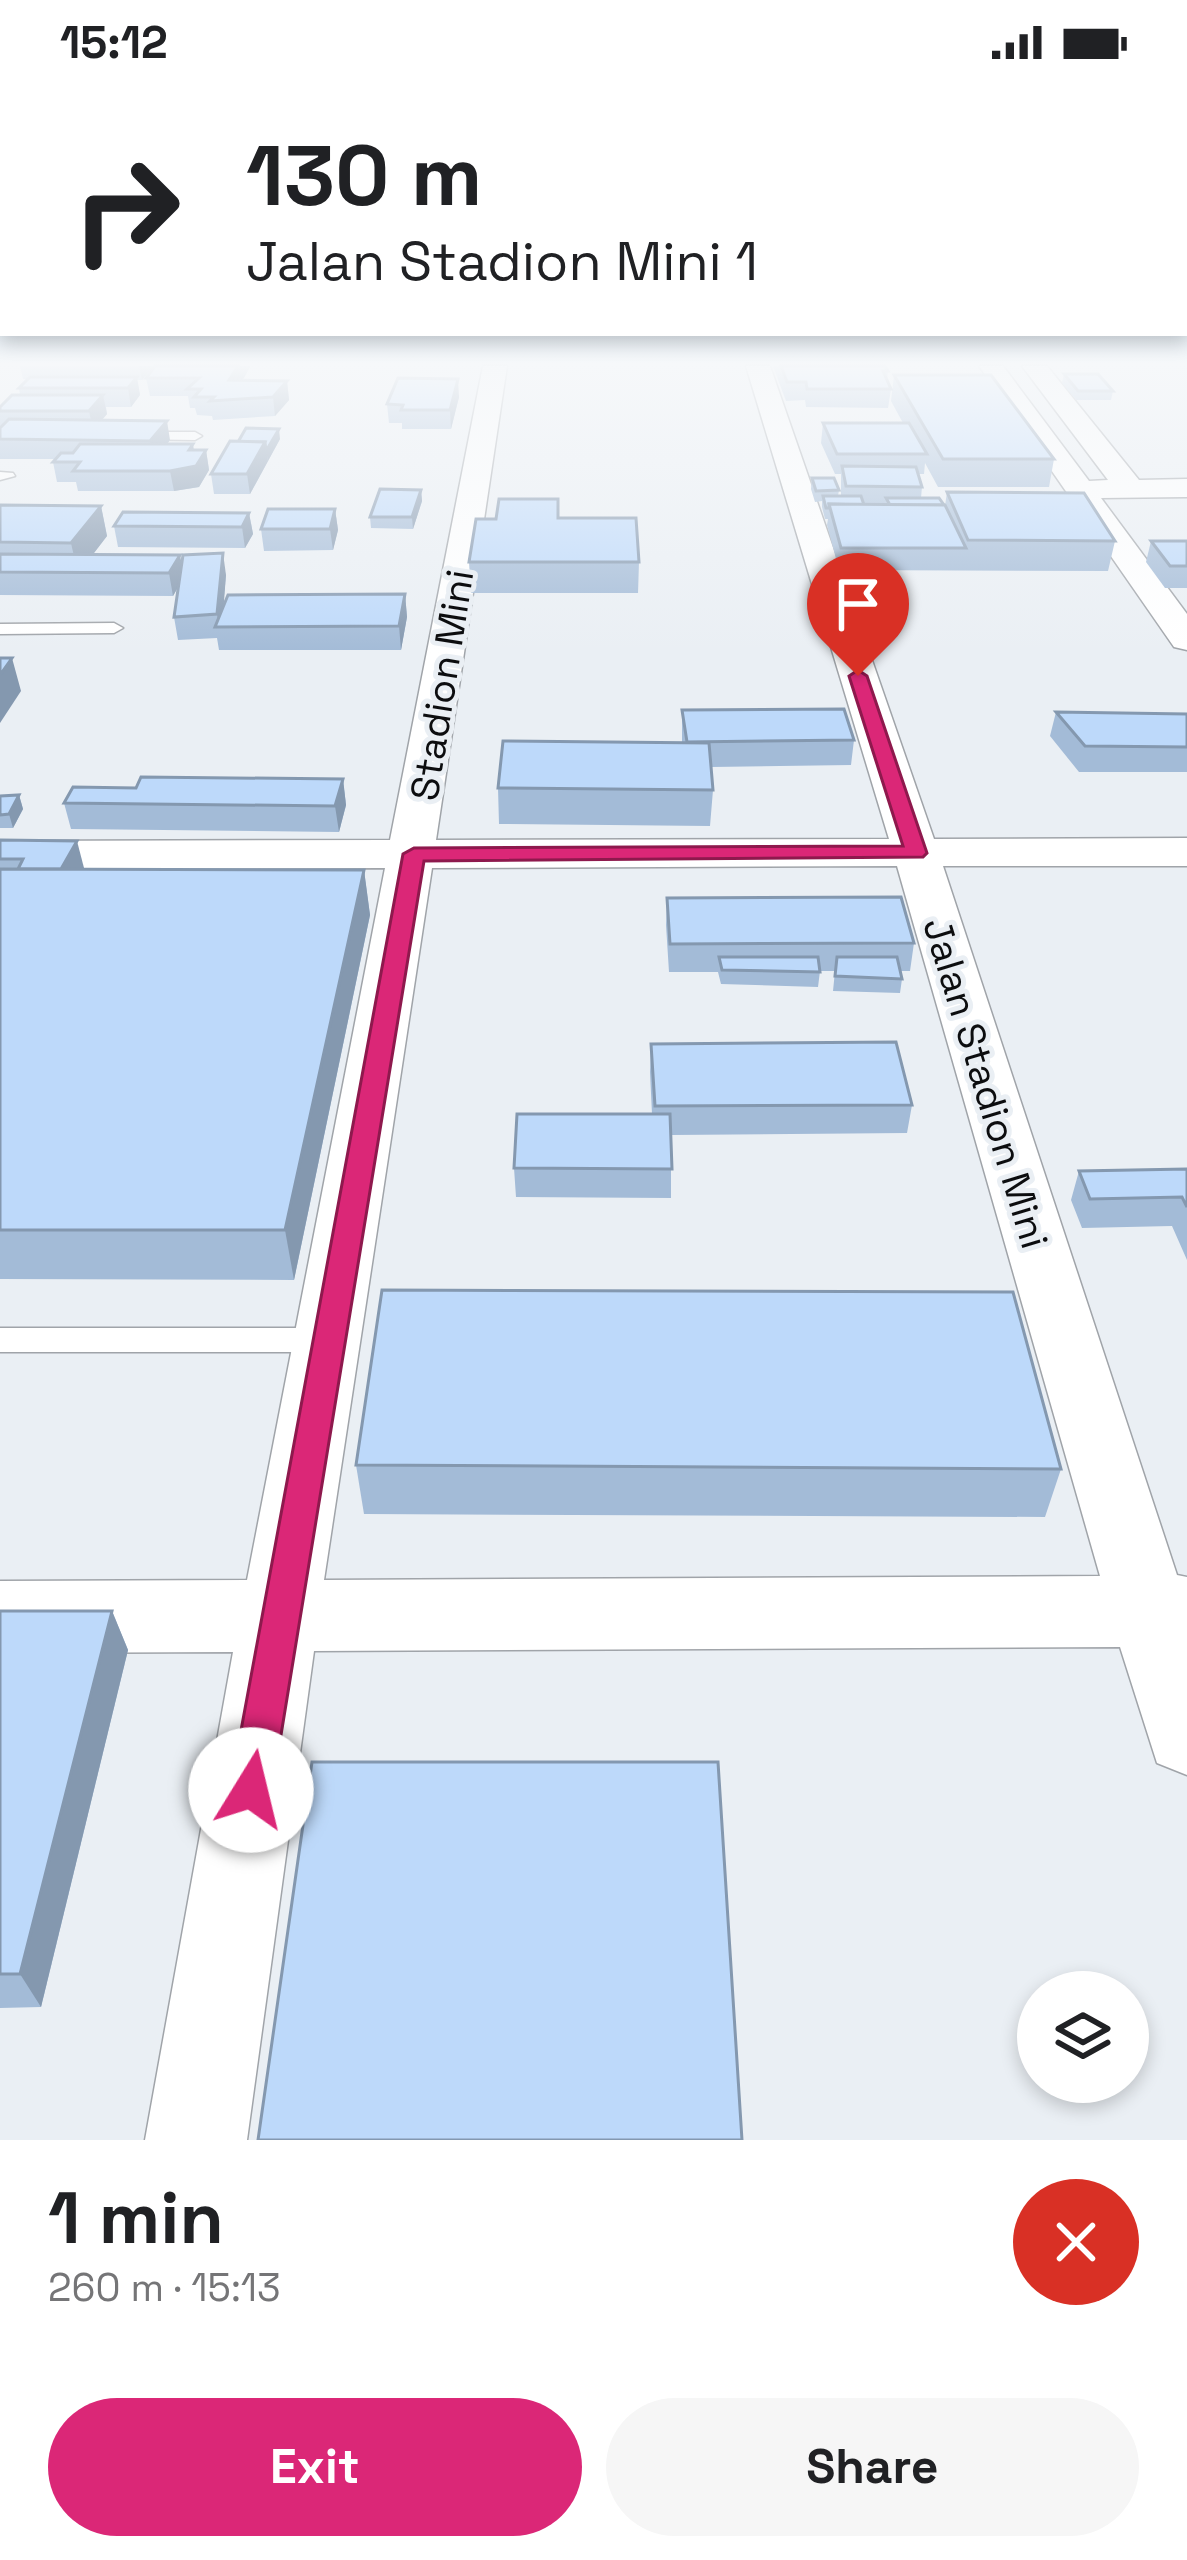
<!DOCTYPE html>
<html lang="en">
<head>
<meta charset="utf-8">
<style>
  :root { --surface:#fff; --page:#f6f6f6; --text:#202124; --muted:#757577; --accent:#db2777 }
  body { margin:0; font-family:"Space Grotesk",sans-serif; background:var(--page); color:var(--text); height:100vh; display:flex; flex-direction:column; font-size:45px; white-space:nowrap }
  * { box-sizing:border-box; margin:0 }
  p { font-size:39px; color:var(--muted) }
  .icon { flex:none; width:66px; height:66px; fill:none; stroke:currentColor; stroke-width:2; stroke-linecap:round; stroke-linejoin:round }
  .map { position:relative; height:2056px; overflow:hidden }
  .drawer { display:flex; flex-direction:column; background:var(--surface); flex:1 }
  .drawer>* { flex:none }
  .top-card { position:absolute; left:0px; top:0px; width:1188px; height:252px; box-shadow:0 6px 18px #0003; background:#fff; color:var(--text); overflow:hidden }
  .fabs { position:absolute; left:1017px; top:1887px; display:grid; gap:24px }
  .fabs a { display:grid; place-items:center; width:132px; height:132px; border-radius:50%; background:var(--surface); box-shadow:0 6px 18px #0003; font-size:60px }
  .pin { position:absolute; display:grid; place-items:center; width:102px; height:102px; color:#fff; margin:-123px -51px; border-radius:50% 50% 50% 0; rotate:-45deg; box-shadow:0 0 12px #0007 }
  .pin .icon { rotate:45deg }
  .me { position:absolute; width:132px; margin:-66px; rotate:9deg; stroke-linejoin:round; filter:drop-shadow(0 0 9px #0008) }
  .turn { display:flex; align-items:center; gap:42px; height:252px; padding:0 48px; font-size:54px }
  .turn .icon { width:156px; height:156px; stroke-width:2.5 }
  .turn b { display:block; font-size:84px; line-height:102px }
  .round { display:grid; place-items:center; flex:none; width:126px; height:126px; border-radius:63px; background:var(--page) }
  .overview { display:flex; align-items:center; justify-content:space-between; height:204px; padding:0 48px }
  h1 { font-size:72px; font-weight:700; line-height:90px }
  .button { display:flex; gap:24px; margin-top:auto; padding:24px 48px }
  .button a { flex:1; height:138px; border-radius:72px; background:var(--accent); color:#fff; font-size:48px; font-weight:700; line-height:138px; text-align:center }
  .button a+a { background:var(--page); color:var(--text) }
  .status { display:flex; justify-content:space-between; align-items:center; height:84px; padding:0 60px; background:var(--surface); direction:ltr }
  .status svg { height:33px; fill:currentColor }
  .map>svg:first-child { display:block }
</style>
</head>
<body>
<div class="status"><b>15:12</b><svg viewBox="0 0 49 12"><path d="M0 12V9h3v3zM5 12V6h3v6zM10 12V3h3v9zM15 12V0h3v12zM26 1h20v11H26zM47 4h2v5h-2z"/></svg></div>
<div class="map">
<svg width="1187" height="2056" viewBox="0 0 1187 2056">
  <rect width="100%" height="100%" fill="#eaeff4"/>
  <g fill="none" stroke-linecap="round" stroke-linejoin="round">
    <g stroke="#a0a4a9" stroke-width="3">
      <g id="lane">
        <polygon points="133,348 195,348 202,352 195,356 128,355"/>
        <polygon points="0,388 13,389 15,392 0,396"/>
        <polygon points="0,540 114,539 123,544 114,549 0,550"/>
        <polygon points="0,1244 328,1244 339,1247 344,1256 339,1265 328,1268 0,1268"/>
      </g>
    </g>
    <g stroke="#a0a4a9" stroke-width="3">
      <g id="street">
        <path d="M 483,282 L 507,282 L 436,756 L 889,755 L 746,282 L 770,282 L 934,755 L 1187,754 L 1187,782 L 943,782 L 1177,1491 L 1187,1493 L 1187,1691 L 1157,1679 L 1120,1563 L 314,1567 L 247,2056 L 145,2056 L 233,1568 L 0,1569 L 0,1497 L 247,1496 L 385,784 L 0,785 L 0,757 L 390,756 ZM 897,782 L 1100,1492 L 324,1496 L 432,784 Z"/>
        <polygon points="979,282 1003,282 1089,397 1108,396 1022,282 1047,282 1139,396 1187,395 1187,413 1101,414 1187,530 1187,566 1174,563"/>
      </g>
    </g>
    <use href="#lane" fill="#fff" fill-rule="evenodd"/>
    <use href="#street" fill="#fff" fill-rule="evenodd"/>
  </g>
  <g fill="#a3bbd7">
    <polygon points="20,282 152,282 152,284 142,296 137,296 140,311 131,323 106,323 107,330 102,336 170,356 167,360 194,366 206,366 209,386 199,403 174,407 78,407 76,398 57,398 53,378 55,375 0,375 0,323 20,311 19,304 28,295 23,295"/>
    <polygon points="773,282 885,282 888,287 887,297 891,305 888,324 806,323 805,316 786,317"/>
    <polygon points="250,283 243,296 287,297 289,316 275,332 213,336 212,332 197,331 195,324 190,324 188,312 150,312 146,294"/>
    <polygon points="1064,290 1113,307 1111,316 1076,316 1062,299"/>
    <polygon points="894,291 1054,375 1049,403 938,403 925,379 924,390 918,390 922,403 921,414 945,422 947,408 1115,457 1108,487 839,486 827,441 828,435 825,435 822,423 822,417 815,418 811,405 812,394 839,406 838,412 841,412 841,390 835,390 821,359 823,339 903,339 891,317"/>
    <polygon points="459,313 451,345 402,345 402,339 389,339 387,320"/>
    <polygon points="280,355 250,410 214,410 211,390"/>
    <polygon points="421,406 422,417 413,445 371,444 370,433"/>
    <polygon points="0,421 101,422 107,452 93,470 181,481 226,491 223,523 405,510 407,533 401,566 219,566 217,554 178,556 174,533 178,503 173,512 0,511"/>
    <polygon points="335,425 338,446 333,466 264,467 261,445"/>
    <polygon points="249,429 253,450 245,464 118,463 114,442"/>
    <polygon points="558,434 639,478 638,509 471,509 469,478"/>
    <polygon points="1151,457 1187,457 1187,504 1165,504 1146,478"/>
    <polygon points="682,626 854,656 851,681 711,683 713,706 710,742 499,740 498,704 682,658"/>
    <polygon points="1056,628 1187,630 1187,688 1079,688 1050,652"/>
    <polygon points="343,695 346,721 339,748 71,745 64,719 136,704"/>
    <polygon points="19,711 23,725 13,744 0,744 0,712"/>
    <polygon points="0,756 84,784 83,785 364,786 370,831 294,1196 0,1195"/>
    <polygon points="667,814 914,859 910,887 900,887 902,895 900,909 833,907 835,887 820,887 818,903 721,900 718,888 669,888 666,841"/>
    <polygon points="651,960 912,1021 907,1049 671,1051 671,1114 516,1113 514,1084 652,1030 650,988"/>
    <polygon points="1187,1085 1187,1176 1172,1142 1082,1144 1071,1116 1079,1087"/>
    <polygon points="356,1381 1061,1385 1045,1433 364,1430"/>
    <polygon points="0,1527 112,1527 128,1566 41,1923 0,1924"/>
  </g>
  <g fill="#8498af">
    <polygon points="139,282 152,282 152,284 142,296"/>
    <polygon points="238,282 250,282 250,283 232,314 229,296"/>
    <polygon points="137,293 140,311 131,323 128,304"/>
    <polygon points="458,295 459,313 451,345 450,326"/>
    <polygon points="287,297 289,316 275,332 273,313"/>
    <polygon points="103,311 107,330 93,346 89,327"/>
    <polygon points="167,337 170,356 154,377 150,357"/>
    <polygon points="279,345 280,355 268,377 266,367"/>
    <polygon points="265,358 268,377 250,410 247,390"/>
    <polygon points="193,360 196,380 206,366 209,386 199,403 174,407 170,387"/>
    <polygon points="421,406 422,417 413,445 412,433"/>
    <polygon points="101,422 107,452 78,490 71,459"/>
    <polygon points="335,425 338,446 333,466 330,445"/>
    <polygon points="249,429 253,450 245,464 242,443"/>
    <polygon points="223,469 226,491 222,543 219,543 217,530"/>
    <polygon points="180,471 184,493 173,512 169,489"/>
    <polygon points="405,510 407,533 401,566 399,542"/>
    <polygon points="12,574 21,607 0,639 0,591"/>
    <polygon points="343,695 346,721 339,748 335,722"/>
    <polygon points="19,711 23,725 13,744 9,730"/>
    <polygon points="77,757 84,784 61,827 54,800"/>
    <polygon points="364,786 370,831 294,1196 285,1146"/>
    <polygon points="112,1527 128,1566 41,1923 20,1890"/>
  </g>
  <g fill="#bdd9fa" stroke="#8498af" stroke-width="3">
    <polygon points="155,282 238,282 229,296 287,297 273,313 210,317 214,313 194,313 201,305 187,305 199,294 146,294"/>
    <polygon points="781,282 885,282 888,287 883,287 891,305 807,305 806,298 787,298"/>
    <polygon points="1064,290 1098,290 1113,307 1078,307"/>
    <polygon points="894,291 991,291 1054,375 943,375"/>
    <polygon points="30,293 137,293 128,304 19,304"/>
    <polygon points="398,294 458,295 450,326 401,326 403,321 387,320"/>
    <polygon points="12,311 103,311 89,327 0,327 0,323"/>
    <polygon points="9,335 167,337 150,357 0,355 0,344"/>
    <polygon points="823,339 909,339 927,370 837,370"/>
    <polygon points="246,344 279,345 266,367 265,358 238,358"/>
    <polygon points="230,357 265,358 247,390 211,390"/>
    <polygon points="80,360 193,360 189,366 206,366 196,382 170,387 73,387 80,378 53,378 61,369 73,369"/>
    <polygon points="842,382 916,383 922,403 846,402"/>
    <polygon points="812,394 834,394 839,406 816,407"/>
    <polygon points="380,405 421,406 412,433 370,433"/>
    <polygon points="947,408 1084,409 1115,457 968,456"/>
    <polygon points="823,412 861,412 864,421 829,420 829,424 826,424"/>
    <polygon points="886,414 939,414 944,421 890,421"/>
    <polygon points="499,415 558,415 558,434 636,434 639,478 469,478 476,435 496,435"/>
    <polygon points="829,420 945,421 966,464 841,464"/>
    <polygon points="0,421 101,422 71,459 0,458"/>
    <polygon points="268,425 335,425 330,445 261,445"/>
    <polygon points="123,428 249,429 242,443 114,442"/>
    <polygon points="1151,457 1187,457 1187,482 1170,482"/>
    <polygon points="223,469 217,530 174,533 183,471"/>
    <polygon points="0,470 180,471 169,489 0,488"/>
    <polygon points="405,510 399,542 215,543 228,511"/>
    <polygon points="0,574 12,574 0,591"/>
    <polygon points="844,625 854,656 687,658 682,626"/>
    <polygon points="1056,628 1187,630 1187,663 1085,662"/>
    <polygon points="503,657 709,659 713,706 498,704"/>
    <polygon points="141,693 343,695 335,722 64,719 73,703 136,704"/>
    <polygon points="19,711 9,730 0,731 0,712"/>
    <polygon points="0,756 77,757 61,785 18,785 23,775 0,775"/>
    <polygon points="0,785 364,786 285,1146 0,1146"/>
    <polygon points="901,813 914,859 670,860 667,814"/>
    <polygon points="719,873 818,873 820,888 722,886"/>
    <polygon points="837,873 897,873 902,895 835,892"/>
    <polygon points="896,958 912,1021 655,1022 651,960"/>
    <polygon points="517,1030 670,1030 672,1085 514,1084"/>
    <polygon points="1187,1085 1187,1123 1182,1113 1090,1115 1079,1087"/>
    <polygon points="382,1206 1013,1208 1061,1385 356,1381"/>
    <polygon points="0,1527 112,1527 20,1890 0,1890"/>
    <polygon points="312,1678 718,1678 742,2056 258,2056"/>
  </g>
  <linearGradient id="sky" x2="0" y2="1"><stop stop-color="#77acd7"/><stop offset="0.49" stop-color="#f6f8fa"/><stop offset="1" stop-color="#f6f8fa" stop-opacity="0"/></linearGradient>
  <rect width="1187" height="570" fill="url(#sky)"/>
  <polygon fill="#db2777" stroke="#8e194d" stroke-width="3" points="858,586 867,592 927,769 923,773 424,777 272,1706 266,1721 251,1727 236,1721 230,1706 403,770 414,764 903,762 849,592"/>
  <g text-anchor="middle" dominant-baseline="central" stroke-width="10" stroke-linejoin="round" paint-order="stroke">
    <g font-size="39" fill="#0c0d0f" stroke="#eaeff4">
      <text transform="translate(442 601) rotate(-81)">Stadion Mini</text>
      <text transform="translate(986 999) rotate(73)">Jalan Stadion Mini</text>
    </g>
  </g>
</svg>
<div class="fabs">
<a><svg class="icon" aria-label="layers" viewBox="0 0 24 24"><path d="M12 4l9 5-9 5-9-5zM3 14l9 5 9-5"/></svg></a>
</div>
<div class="pin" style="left:858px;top:592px;background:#d93025"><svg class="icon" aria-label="arrive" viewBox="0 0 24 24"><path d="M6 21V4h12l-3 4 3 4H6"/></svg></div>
<svg class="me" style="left:251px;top:1706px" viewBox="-20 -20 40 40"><circle r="19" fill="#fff"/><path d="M0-13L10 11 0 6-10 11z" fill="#db2777"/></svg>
<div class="top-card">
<div class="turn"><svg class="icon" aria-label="right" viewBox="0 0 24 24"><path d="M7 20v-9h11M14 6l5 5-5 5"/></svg><div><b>130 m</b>Jalan Stadion Mini 1</div></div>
</div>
</div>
<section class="drawer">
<div class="overview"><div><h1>1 min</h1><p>260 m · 15:13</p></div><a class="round" style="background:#d93025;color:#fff"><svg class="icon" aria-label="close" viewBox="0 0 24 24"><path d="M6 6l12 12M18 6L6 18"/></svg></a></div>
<div class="button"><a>Exit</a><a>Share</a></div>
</section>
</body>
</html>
